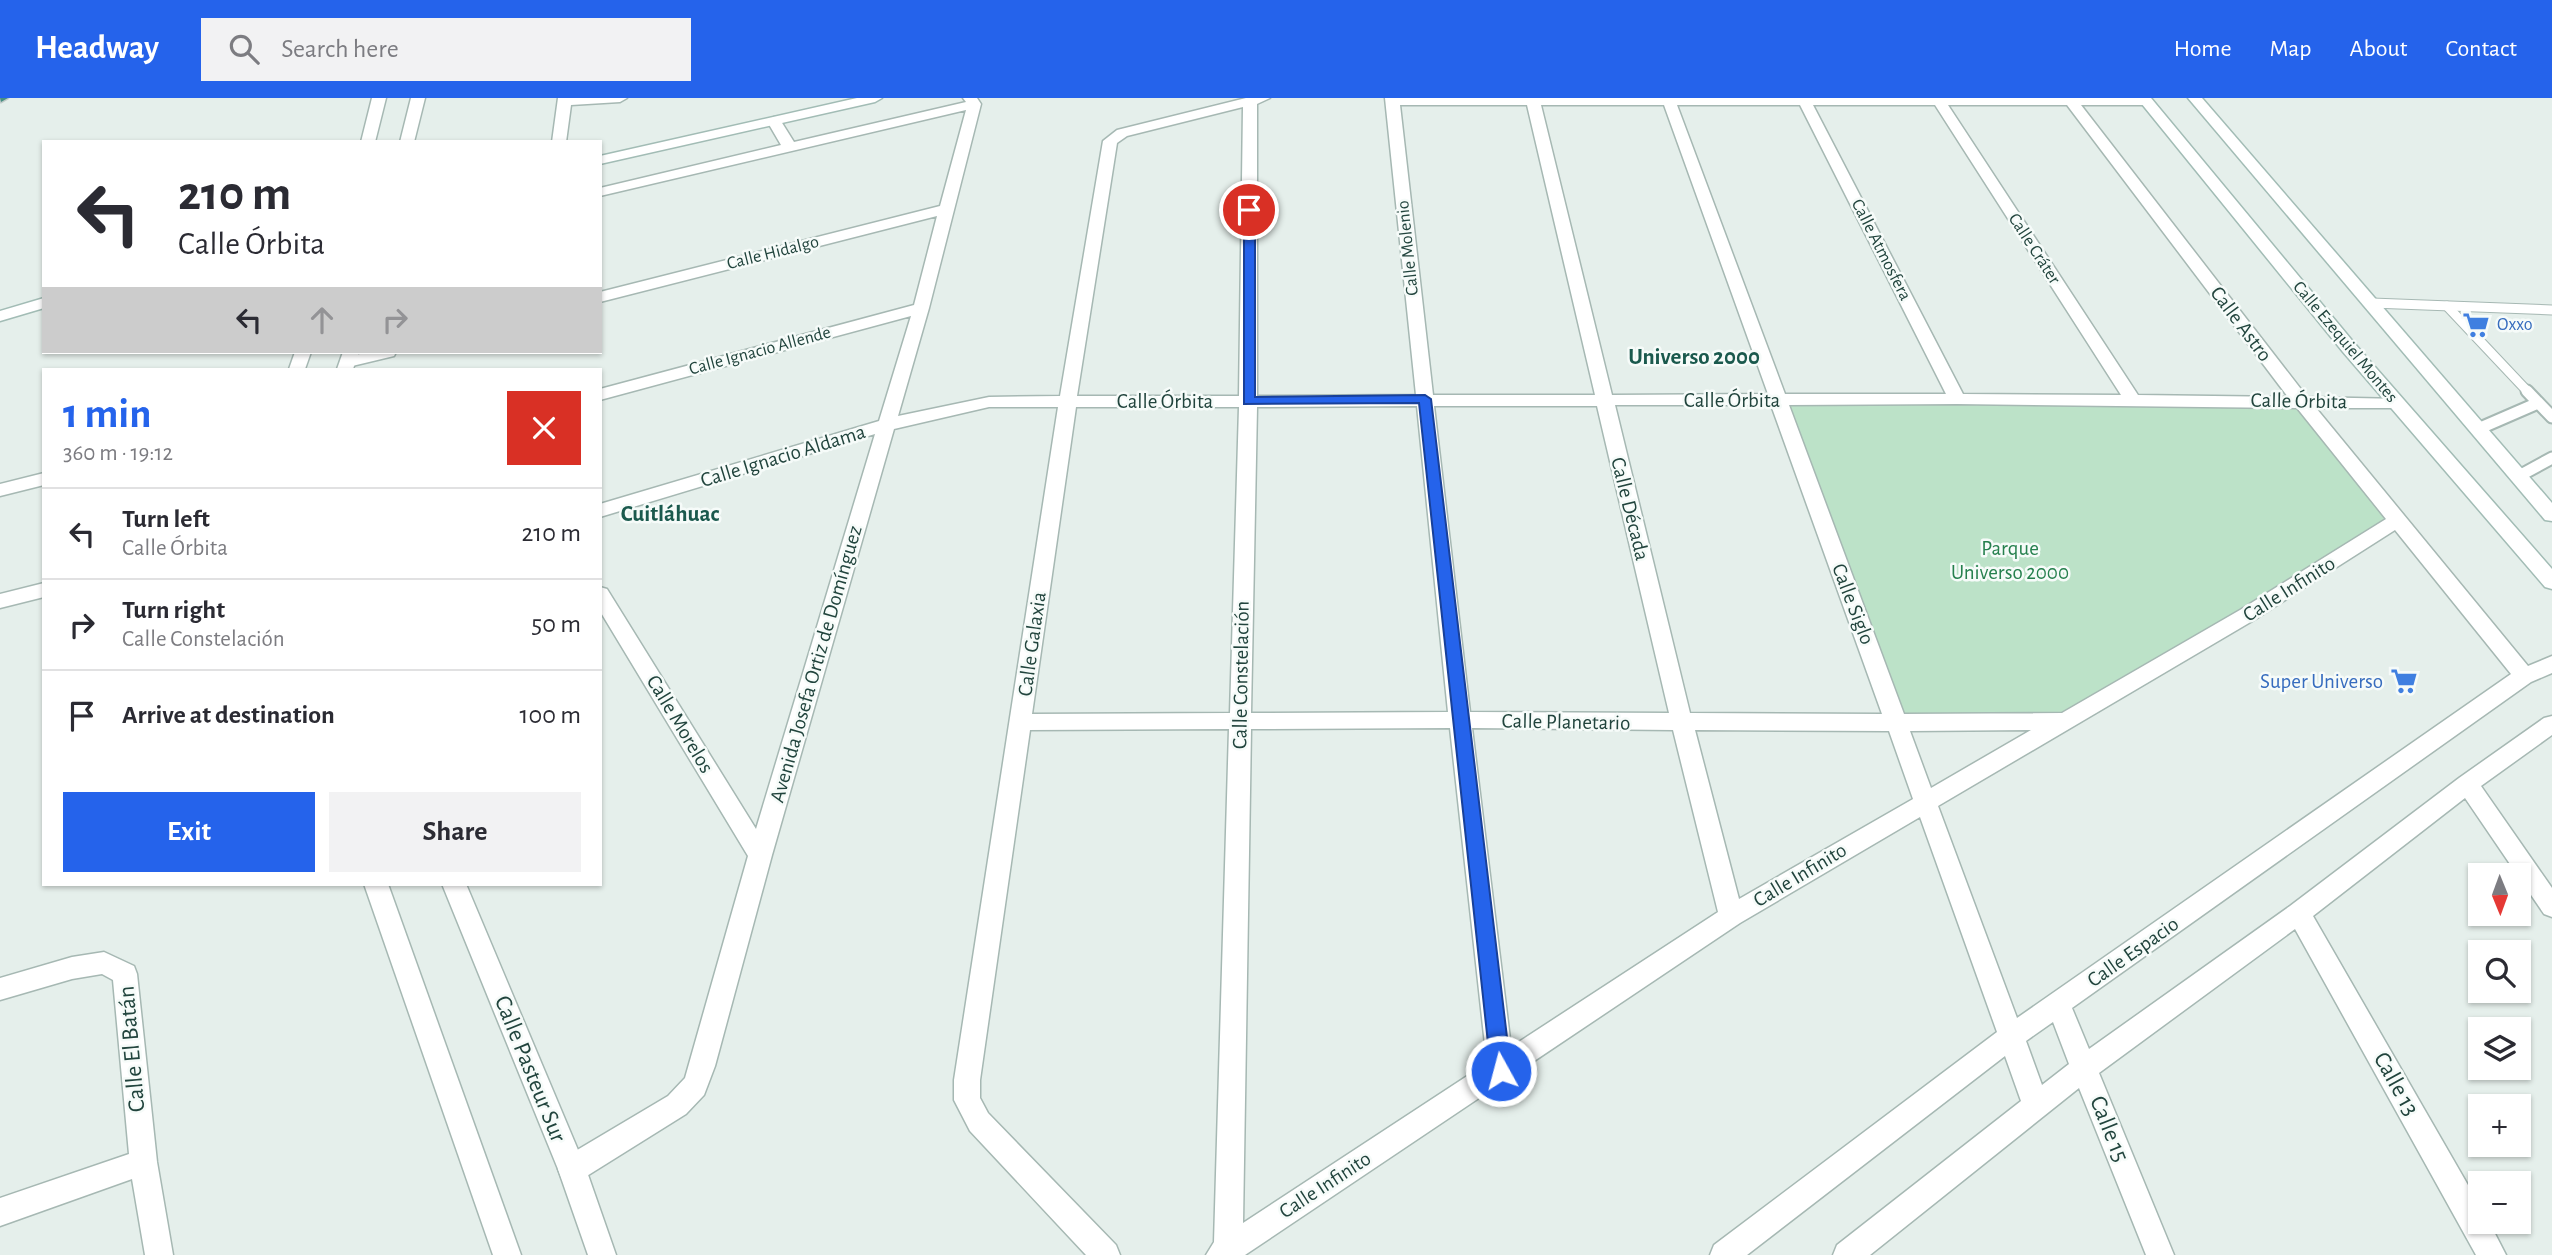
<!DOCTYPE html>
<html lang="en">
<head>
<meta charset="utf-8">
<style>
  :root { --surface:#fff; --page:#f2f2f3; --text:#2b2b33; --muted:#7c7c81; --line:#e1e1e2; --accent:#2563eb }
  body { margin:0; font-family:"Alegreya Sans",sans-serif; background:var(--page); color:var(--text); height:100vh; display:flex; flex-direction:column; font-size:26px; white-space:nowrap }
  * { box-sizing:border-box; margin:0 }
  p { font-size:23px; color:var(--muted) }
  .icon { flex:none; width:38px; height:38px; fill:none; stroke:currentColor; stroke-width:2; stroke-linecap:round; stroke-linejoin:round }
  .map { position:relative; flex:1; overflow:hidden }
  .sheet { position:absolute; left:42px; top:270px; width:560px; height:518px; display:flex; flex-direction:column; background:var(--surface); border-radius:0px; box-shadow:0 2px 5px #0004 }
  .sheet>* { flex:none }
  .top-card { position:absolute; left:42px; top:42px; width:560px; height:214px; border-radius:0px; box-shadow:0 2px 5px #0004; background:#fff; color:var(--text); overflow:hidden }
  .needle { width:46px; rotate:179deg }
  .fabs { position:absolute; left:2468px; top:765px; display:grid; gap:14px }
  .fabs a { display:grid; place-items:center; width:63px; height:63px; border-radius:0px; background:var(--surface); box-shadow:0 2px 5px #0004; font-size:35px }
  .pin { position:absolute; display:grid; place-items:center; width:60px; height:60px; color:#fff; margin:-30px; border:4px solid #fff; border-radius:50%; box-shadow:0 2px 7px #0007 }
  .me { position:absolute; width:77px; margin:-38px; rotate:353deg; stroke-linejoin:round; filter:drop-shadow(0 0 5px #0008) }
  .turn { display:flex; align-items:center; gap:24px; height:147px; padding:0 21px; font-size:32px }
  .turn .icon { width:91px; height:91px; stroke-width:2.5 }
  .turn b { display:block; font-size:49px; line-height:60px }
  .lanes { display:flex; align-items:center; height:66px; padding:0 21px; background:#0003; justify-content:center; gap:35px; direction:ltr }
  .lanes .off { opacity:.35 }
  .round { display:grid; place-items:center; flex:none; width:74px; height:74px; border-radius:0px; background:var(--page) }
  .summary { display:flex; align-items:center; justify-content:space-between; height:119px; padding:0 21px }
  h1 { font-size:42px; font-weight:600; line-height:52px; color:var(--accent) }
  .action { display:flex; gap:14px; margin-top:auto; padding:14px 21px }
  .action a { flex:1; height:80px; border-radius:0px; background:var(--accent); color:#fff; font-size:28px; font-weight:600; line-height:80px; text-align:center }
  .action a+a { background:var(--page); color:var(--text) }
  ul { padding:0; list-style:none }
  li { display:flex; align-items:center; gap:21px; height:91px; padding:0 21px; border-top:2px solid var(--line) }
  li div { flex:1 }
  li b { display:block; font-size:26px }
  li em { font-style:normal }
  header { display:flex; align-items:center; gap:42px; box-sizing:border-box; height:98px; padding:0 35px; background:var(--accent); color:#fff }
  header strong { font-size:33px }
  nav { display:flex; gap:38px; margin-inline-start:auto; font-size:24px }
  .search { width:490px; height:63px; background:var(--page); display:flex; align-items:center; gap:18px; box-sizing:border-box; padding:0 24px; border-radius:0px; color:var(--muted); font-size:26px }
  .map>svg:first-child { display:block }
</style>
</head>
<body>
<header>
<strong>Headway</strong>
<div class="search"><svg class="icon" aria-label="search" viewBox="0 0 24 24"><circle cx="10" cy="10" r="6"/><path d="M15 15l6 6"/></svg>Search here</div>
<nav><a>Home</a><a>Map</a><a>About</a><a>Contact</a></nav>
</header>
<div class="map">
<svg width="2552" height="1157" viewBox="0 0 2552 1157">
  <rect width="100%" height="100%" fill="#e5efeb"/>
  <polygon fill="#bce2c8" points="1780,301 2300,302 2396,423 2069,622 1897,624"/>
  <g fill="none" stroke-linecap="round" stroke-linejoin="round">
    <g stroke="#a6b8b3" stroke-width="11">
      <g id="service-far1">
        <polyline points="2372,205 2552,212"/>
        <polyline points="2447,208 2529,295"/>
      </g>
    </g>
    <g stroke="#a6b8b3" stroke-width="15">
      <g id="service">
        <polyline points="2527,293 2552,319"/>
        <polyline points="2478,331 2538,305"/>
        <polyline points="2519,378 2552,360"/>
      </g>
    </g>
    <g stroke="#a6b8b3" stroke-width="3">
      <g id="minor">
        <polygon points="558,0 627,0 620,4 571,7 566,44 552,44"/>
        <path d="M 963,0 L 977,0 L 981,6 L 929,210 L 898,318 L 989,299 L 1060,298 L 1103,43 L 1117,32 L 1246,0 L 1270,0 L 1257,6 L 1257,298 L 1416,297 L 1385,0 L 2151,0 L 2151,6 L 2146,7 L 2081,7 L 2307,299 L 2402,301 L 2405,305 L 2402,309 L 2396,310 L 2316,310 L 2528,568 L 2552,558 L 2552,575 L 2531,584 L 2072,910 L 2089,951 L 2290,808 L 2459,680 L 2544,620 L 2552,618 L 2552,637 L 2481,688 L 2552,790 L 2552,819 L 2544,816 L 2465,700 L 2313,818 L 2480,1108 L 2480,1124 L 2489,1124 L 2506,1157 L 2476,1157 L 2295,831 L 2099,975 L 2174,1157 L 2146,1157 L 2079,990 L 1870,1157 L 1833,1157 L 1837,1147 L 2021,1003 L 2005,958 L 1747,1157 L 1710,1157 L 1714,1147 L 1997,934 L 1920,719 L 1740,825 L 1245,1157 L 1206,1157 L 1214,1144 L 1229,631 L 1030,632 L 980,982 L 980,1000 L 988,1015 L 1116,1147 L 1120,1157 L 1086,1157 L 970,1033 L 954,1002 L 954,982 L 1058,309 L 989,309 L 894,331 L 772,757 L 715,968 L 704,997 L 686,1016 L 582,1081 L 572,1085 L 562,1081 L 558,1071 L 562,1061 L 668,998 L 685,980 L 748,758 L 600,513 L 600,489 L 607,491 L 756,731 L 875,336 L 600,419 L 600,406 L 879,323 L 911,218 L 600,302 L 600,291 L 914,207 L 937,118 L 600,204 L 600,194 L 940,108 L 966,12 L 600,98 L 600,90 L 781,47 L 767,23 L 774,19 L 779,20 L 794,44 L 966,4 ZM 1400,7 L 1527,7 L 1595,297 L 1433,297 ZM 1541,7 L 1664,7 L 1768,296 L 1612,297 ZM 1677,7 L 1800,7 L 1946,296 L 1785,296 ZM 1813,7 L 1935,7 L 2121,297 L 1963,296 ZM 1948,7 L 2067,7 L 2288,299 L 2138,297 ZM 1243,9 L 1239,298 L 1077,298 L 1117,45 L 1127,38 ZM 1957,306 L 2297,310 L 2386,421 L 2240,512 L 2062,615 L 1904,616 L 1789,307 ZM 1615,307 L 1771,307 L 1882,616 L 1690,615 ZM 1417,308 L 1448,614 L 1251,615 L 1257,309 ZM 1434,308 L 1597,308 L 1669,615 L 1470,614 ZM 1076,309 L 1239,309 L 1230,615 L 1032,616 ZM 2395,432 L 2511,576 L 2017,920 L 1938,708 L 2254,522 ZM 1450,630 L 1487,965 L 1243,1125 L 1251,631 ZM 1472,630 L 1673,632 L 1718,814 L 1511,949 ZM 1695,632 L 1889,633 L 1913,701 L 1739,801 ZM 2031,632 L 1931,690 L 1910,633 ZM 2053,924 L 2069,966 L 2042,987 L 2026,943 Z"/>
        <polygon points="369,254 396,254 394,258 348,269 340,264 342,260"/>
        <polygon points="44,375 44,387 0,398 0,386"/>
        <polygon points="44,485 44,499 0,510 0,496"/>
        <polygon points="104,854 134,868 137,876 157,1064 173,1157 145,1157 132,1081 0,1128 0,1100 129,1056 113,882 102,876 72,881 0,902 0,880 72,859"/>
      </g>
    </g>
    <g stroke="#a6b8b3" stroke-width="3">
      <g id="tertiary">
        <polygon points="372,0 386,0 375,44 361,44"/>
        <polygon points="411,0 425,0 414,44 400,44"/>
        <polygon points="295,254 311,254 305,271 289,271"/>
        <polygon points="343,254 359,254 353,271 337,271"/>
        <polygon points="364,786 388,786 521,1157 493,1157"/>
        <polygon points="442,786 466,786 586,1071 616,1157 588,1157 558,1071"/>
      </g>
    </g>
    <g stroke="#a2bcb5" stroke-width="3">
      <g id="secondary">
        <polygon points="857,0 882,0 875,4 600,66 600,58"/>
        <polygon points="2137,0 2151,0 2355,246 2552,471 2552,491 2545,489 2343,254"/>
        <polygon points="2188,0 2202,0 2552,405 2552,423 2545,422"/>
        <polygon points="44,200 44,210 0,223 0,213"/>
      </g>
    </g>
    <g stroke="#c1cbc9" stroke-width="3">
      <polygon id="trunk" points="0,0 8,0 1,4"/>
    </g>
    <use href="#service-far1" stroke="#fff" stroke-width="9"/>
    <use href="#service" stroke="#fff" stroke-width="11"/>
    <use href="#minor" fill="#fff" fill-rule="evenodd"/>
    <use href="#tertiary" fill="#fff" fill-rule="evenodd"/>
    <use href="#secondary" fill="#fff" fill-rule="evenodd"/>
    <use href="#trunk" fill="#468f82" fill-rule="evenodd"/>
  </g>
  <polygon fill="#2563eb" stroke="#184099" stroke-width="2" points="1249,109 1255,112 1255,299 1425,297 1431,301 1511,973 1508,980 1501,982 1494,980 1491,973 1419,305 1244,306 1244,112"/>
  <defs>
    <g id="supermarket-bare" transform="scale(2.1)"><path d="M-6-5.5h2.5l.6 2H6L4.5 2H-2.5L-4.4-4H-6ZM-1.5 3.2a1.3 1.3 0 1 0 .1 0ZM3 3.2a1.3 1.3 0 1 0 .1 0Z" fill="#3f7fe0" stroke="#f6fbf9" stroke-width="2.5" paint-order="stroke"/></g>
  </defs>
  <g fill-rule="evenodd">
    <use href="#supermarket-bare" x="2476" y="227"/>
    <use href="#supermarket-bare" x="2404" y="583"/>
  </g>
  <g text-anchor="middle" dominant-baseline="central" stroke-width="5" stroke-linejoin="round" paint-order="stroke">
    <g font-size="18" fill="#21443d" stroke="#f6fbf9">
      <text transform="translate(1408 150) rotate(-96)">Calle Molenio</text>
      <text transform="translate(2034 151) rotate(57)">Calle Cráter</text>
      <text transform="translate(1881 152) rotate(63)">Calle Atmosfera</text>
      <text transform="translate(773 155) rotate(-14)">Calle Hidalgo</text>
      <text transform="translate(2345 244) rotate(50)">Calle Ezequiel Montes</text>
      <text transform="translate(760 253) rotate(-15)">Calle Ignacio Allende</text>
    </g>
    <g font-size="18" fill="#366cbe" stroke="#f6fbf9" text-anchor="start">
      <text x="2497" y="227">Oxxo</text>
    </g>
    <g font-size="21" fill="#21443d" stroke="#f6fbf9">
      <text transform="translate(2241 226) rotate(53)">Calle Astro</text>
      <text x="1732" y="302">Calle Órbita</text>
      <text x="1165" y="303">Calle Órbita</text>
      <text transform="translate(2299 303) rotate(1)">Calle Órbita</text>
      <text transform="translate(783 358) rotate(-17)">Calle Ignacio Aldama</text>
      <text transform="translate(1630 411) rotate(76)">Calle Década</text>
      <text transform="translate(2289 491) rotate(-32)">Calle Infinito</text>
      <text transform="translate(1853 506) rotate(69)">Calle Siglo</text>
      <text transform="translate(1032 546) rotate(-82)">Calle Galaxia</text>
      <text transform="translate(816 566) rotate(-74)">Avenida Josefa Ortiz de Domínguez</text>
      <text transform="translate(1241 577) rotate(-89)">Calle Constelación</text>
      <text transform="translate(1566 624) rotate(1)">Calle Planetario</text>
      <text transform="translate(680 626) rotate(59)">Calle Morelos</text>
      <text transform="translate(1800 777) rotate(-31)">Calle Infinito</text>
      <text transform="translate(2133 854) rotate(-35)">Calle Espacio</text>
      <text transform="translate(1325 1087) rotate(-33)">Calle Infinito</text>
    </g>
    <g font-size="21" fill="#26804e" stroke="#f6fbf9">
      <text x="2010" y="450">Parque<tspan x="2010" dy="24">Universo 2000</tspan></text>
    </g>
    <g font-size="21" fill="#366cbe" stroke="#f6fbf9" text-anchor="end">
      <text x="2383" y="583">Super Universo</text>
    </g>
    <g font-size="23" font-weight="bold" fill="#1a594d" stroke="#f6fbf9">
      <text x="1694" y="259">Universo 2000</text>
      <text x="670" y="416">Cuitláhuac</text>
    </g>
    <g font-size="24" fill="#21443d" stroke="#f6fbf9">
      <text transform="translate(132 951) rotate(-95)">Calle El Batán</text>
      <text transform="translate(530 971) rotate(68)">Calle Pasteur Sur</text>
      <text transform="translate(2396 986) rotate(61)">Calle 13</text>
      <text transform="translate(2109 1031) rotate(68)">Calle 15</text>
    </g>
  </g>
</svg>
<div class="fabs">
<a><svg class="needle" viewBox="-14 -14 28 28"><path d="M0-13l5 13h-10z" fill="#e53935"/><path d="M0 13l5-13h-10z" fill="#7c7c81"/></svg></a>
<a><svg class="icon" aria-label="search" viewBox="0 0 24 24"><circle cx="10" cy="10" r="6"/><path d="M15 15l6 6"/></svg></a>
<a><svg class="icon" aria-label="layers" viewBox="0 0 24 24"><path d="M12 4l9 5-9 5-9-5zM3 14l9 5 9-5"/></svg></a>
<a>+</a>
<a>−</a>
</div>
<div class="pin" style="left:1249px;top:112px;background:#d93025"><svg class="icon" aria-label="arrive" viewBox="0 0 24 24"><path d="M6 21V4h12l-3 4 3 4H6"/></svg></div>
<svg class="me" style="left:1501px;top:973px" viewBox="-20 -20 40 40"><circle r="17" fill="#2563eb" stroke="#fff" stroke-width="3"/><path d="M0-11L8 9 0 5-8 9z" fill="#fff"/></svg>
<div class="top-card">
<div class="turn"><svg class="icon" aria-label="left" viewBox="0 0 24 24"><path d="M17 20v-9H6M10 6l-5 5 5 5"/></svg><div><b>210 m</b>Calle Órbita</div></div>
<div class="lanes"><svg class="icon" aria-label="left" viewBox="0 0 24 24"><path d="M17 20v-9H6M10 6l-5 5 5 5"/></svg><svg class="icon off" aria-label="ahead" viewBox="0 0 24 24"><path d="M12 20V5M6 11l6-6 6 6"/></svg><svg class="icon off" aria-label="right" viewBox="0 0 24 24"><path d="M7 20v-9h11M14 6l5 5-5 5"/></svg></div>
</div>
<section class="sheet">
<div class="summary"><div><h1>1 min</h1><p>360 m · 19:12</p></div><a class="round" style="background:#d93025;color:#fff"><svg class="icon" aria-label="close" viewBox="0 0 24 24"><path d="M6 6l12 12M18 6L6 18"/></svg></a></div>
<ul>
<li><svg class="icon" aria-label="left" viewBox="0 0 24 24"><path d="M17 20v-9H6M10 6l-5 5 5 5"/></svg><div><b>Turn left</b><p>Calle Órbita</p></div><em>210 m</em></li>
<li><svg class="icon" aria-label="right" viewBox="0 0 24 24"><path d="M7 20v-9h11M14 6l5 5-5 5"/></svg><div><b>Turn right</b><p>Calle Constelación</p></div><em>50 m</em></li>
<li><svg class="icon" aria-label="arrive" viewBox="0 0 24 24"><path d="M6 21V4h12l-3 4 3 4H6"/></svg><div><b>Arrive at destination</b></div><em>100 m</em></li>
</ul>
<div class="action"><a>Exit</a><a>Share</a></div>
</section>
</div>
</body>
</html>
